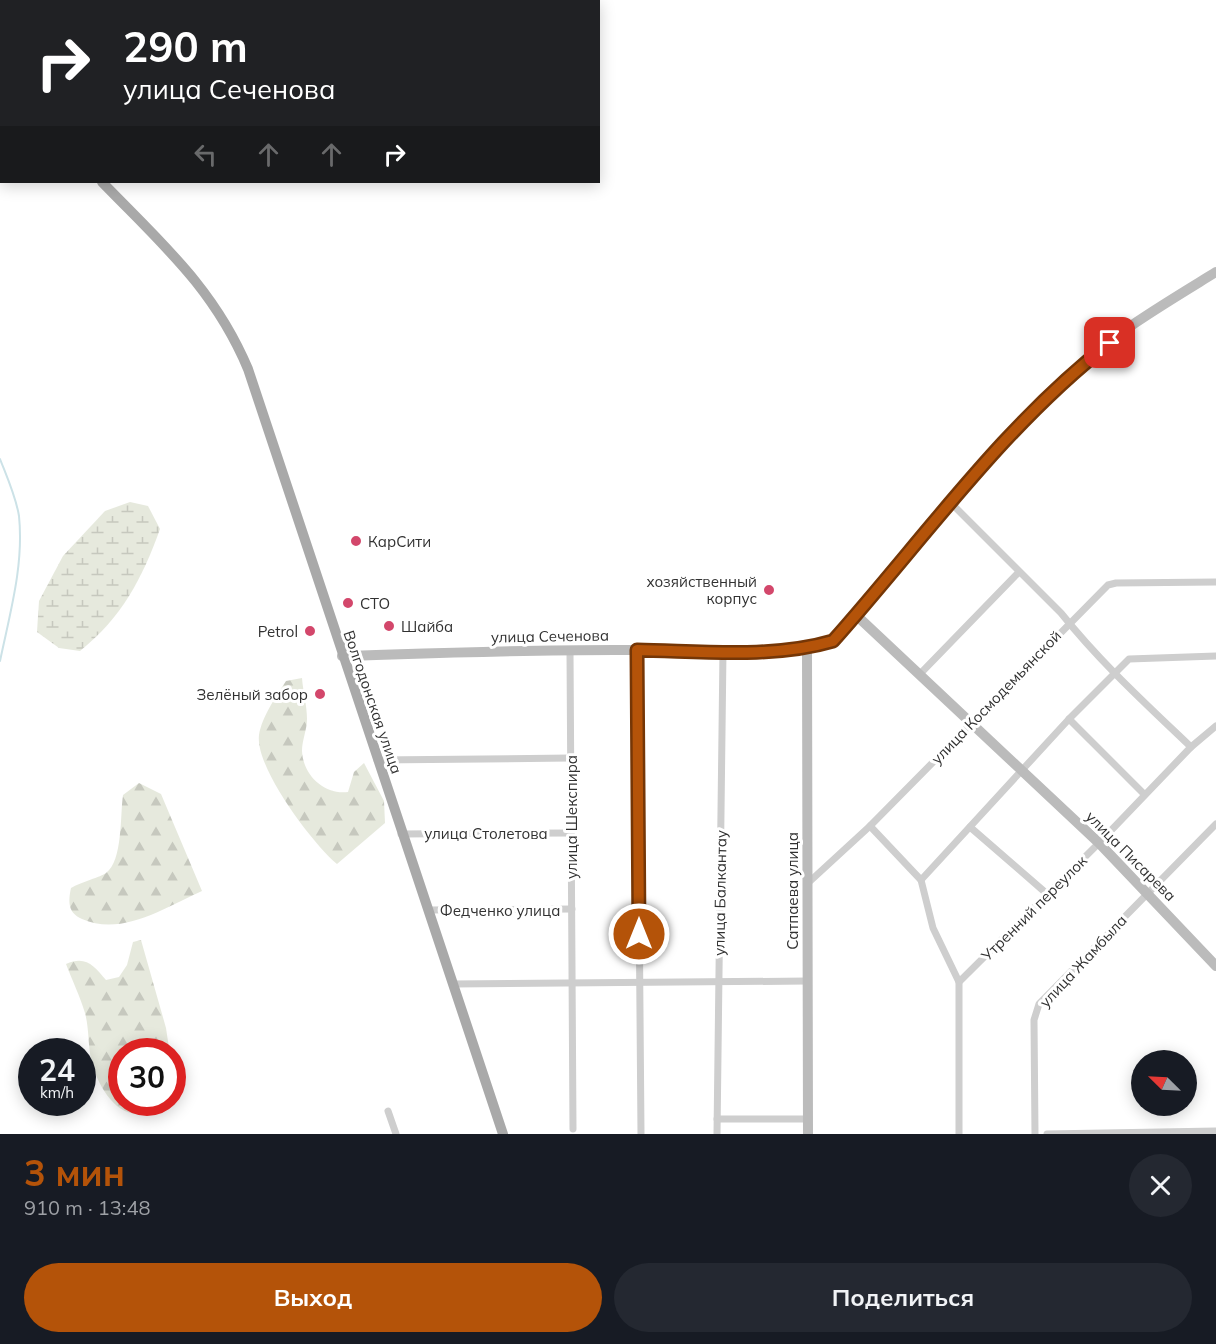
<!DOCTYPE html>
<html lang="ru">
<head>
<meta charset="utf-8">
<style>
  :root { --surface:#171b24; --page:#242831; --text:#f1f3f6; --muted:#9ea1a6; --accent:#b45309 }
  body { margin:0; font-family:Mulish,sans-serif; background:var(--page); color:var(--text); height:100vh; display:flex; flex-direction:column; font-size:22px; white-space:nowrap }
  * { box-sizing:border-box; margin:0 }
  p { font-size:20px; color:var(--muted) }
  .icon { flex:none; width:33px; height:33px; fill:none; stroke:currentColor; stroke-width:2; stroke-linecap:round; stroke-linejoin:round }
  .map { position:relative; height:1134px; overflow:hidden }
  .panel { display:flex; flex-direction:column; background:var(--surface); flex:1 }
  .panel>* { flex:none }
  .guide { position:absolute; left:0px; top:0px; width:600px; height:183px; box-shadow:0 3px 15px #0003; background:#202124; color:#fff; overflow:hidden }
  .needle { width:39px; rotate:294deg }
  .controls { position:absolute; left:1131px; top:1050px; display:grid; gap:12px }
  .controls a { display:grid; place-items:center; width:66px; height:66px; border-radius:50%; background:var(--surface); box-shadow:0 3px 15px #0003; font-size:30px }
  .speed { position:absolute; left:18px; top:1038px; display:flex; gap:12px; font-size:30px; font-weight:700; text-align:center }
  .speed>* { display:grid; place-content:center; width:78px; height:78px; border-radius:50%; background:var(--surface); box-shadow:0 3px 15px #0003; line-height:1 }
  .speed small { font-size:15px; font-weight:400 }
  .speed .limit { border:9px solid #d22; background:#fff; color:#111 }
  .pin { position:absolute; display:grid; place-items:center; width:51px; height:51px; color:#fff; margin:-26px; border-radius:12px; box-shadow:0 3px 9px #0006 }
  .me { position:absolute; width:66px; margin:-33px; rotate:0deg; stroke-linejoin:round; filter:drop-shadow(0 0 4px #0008) }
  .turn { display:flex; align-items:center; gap:21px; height:126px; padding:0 24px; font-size:27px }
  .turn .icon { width:78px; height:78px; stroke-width:2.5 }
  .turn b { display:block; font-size:42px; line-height:51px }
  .lanes { display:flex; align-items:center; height:57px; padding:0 24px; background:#0003; justify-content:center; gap:30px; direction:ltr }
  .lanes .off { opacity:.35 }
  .round { display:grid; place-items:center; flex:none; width:63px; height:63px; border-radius:32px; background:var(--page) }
  .overview { display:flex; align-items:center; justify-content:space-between; height:102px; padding:0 24px }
  h1 { font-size:36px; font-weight:700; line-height:45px; color:var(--accent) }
  .action { display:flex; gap:12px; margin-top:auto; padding:12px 24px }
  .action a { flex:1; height:69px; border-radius:36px; background:var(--accent); color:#fff; font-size:24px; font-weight:700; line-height:69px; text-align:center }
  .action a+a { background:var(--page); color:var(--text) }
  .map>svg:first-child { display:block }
</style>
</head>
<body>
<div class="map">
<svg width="1216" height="1134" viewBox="0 0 1216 1134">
  <defs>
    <pattern id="forest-firs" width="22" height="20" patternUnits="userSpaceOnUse" patternTransform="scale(1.5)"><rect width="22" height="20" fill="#e6e9dd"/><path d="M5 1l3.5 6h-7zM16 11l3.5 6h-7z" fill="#c6c8be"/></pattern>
    <pattern id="wetland-marsh" width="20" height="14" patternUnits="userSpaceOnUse" patternTransform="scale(1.5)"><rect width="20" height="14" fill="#e6e9dd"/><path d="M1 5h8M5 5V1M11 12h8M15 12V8" fill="none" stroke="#c6c8be"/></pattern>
  </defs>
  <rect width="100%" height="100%" fill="#fff"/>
  <g fill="url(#forest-firs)">
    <path d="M 302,678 C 303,692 307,705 307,719 C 307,730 302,740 302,751 C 303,775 324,795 348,792 L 354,772 L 364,763 L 384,801 L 385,823 L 337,864 C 313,844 255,768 259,735 C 262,717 276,696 286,681 Z"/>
    <path d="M 139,783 L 161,794 L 202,891 C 166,907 122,937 82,919 C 68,913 68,902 71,888 C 81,882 101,877 106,873 C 123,861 120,815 123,795 Z"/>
    <path d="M 141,940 L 166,1028 L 169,1048 L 169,1051 L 122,1052 L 122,1102 L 159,1103 C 127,1134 98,1091 91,1059 C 88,1044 89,1028 85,1013 C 80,996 72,980 66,964 C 86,955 94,966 106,980 L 119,977 L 127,965 L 133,942 Z"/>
  </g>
  <path fill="url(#wetland-marsh)" d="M 130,502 L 148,506 L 160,529 C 142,579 122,617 80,651 L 59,648 L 37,632 L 39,601 L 63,556 L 105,511 Z"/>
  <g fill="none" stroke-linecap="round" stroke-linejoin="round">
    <path stroke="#cce2e7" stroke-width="2" d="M 0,459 C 7,477 16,497 19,516 C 24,565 10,613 0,661"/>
    <g stroke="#cecece" stroke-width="7">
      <path d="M 951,503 L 1061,613 C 1100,662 1146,704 1191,747"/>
      <polyline points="637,650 641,1134"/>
      <polyline points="570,652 573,1129"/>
      <polyline points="919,675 1019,572"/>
      <polyline points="1069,719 1144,794"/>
      <polyline points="377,760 571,758"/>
      <polyline points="870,826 921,880 933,928 959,982"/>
      <polyline points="970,827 1046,893"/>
      <polyline points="401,834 571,833"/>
      <polyline points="921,880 1069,719 1129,659 1216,656"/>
      <polyline points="808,883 870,826 1108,585 1116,583 1216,582"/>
      <polyline points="428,910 572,909"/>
      <polyline points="453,984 807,981"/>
      <polyline points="388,1111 396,1134"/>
      <polyline points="717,1119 808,1119"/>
      <polyline points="717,1134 723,651"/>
      <polyline points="959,1134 959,982 1099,843 1191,747 1216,726"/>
      <polyline points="1035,1134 1034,1020 1039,1004 1216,824"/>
      <polyline points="1047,1134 1216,1131"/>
    </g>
    <g stroke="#bbb" stroke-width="10">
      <polyline points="856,615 1099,843 1216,966"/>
      <polyline points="807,649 808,1134"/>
      <path d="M 342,656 C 441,653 540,649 638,650 C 702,650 772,659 833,641 C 915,550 987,450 1077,368 C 1119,330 1169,301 1216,272"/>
    </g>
    <g stroke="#a9a9a9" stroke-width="10">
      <polyline points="253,2 257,0"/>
      <polyline points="0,39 2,40"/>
      <polyline points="0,58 2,58"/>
      <polyline points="0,124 2,125"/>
      <polyline points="0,133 2,133"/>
      <path d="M 102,182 C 161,243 214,288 248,369 L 503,1134"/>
    </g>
  </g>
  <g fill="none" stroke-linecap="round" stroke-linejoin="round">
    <g stroke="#753606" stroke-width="15">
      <path id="route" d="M 639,934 L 637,650 C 700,651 772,659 833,641 C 923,540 1003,426 1110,343"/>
    </g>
    <use href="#route" stroke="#b45309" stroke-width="10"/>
  </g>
  <g fill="#d3476b" stroke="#fff" stroke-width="2">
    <circle cx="356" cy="541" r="6"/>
    <circle cx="769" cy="590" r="6"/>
    <circle cx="348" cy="603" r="6"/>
    <circle cx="389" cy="626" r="6"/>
    <circle cx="310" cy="631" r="6"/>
    <circle cx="320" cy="694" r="6"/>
  </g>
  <g text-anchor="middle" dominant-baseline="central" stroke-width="6" stroke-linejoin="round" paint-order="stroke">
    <g font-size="15" fill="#313131" stroke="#fff" text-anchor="start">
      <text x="368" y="541">КарСити</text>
      <text x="757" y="581" text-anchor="end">хозяйственный<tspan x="757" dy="17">корпус</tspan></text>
      <text x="360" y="603">СТО</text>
      <text x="401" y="626">Шайба</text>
      <text x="298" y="631" text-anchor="end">Petrol</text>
      <text x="308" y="694" text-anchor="end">Зелёный забор</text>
    </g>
    <g font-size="15" fill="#313131" stroke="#fff">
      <text transform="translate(550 636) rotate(-1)">улица Сеченова</text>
      <text transform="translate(996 697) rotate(-46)">улица Космодемьянской</text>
      <text transform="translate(373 702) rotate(71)">Волгодонская улица</text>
      <text transform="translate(571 817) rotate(-90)">улица Шекспира</text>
      <text x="486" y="833">улица Столетова</text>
      <text transform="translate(1131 856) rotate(45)">улица Писарева</text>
      <text transform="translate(792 891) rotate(-90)">Сатпаева улица</text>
      <text transform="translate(720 893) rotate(-89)">улица Балкантау</text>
      <text transform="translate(1034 908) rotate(-45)">Утренний переулок</text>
      <text x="500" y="910">Федченко улица</text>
      <text transform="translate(1083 961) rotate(-47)">улица Жамбыла</text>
    </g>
  </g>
</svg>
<div class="controls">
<a><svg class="needle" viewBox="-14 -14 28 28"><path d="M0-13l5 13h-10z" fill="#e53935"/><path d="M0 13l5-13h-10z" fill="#9ea1a6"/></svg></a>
</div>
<div class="speed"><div>24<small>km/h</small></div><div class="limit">30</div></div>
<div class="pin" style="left:1110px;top:343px;background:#d93025"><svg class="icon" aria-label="arrive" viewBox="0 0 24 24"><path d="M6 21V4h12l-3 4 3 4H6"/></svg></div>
<svg class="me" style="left:639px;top:934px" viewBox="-20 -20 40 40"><circle r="17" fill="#b45309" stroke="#fff" stroke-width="3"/><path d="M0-11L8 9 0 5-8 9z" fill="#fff"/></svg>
<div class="guide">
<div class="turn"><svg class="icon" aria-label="right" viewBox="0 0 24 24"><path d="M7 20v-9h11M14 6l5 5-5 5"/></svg><div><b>290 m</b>улица Сеченова</div></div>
<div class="lanes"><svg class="icon off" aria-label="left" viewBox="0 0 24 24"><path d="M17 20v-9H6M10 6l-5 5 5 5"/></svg><svg class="icon off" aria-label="ahead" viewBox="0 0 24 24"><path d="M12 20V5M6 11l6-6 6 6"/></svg><svg class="icon off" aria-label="ahead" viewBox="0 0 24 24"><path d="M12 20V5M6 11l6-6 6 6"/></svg><svg class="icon" aria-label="right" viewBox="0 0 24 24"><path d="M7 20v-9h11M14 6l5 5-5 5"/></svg></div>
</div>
</div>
<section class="panel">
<div class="overview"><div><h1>3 мин</h1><p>910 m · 13:48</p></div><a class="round"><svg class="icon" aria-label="close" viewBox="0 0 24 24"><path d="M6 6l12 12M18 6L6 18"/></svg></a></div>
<div class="action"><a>Выход</a><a>Поделиться</a></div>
</section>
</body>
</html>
